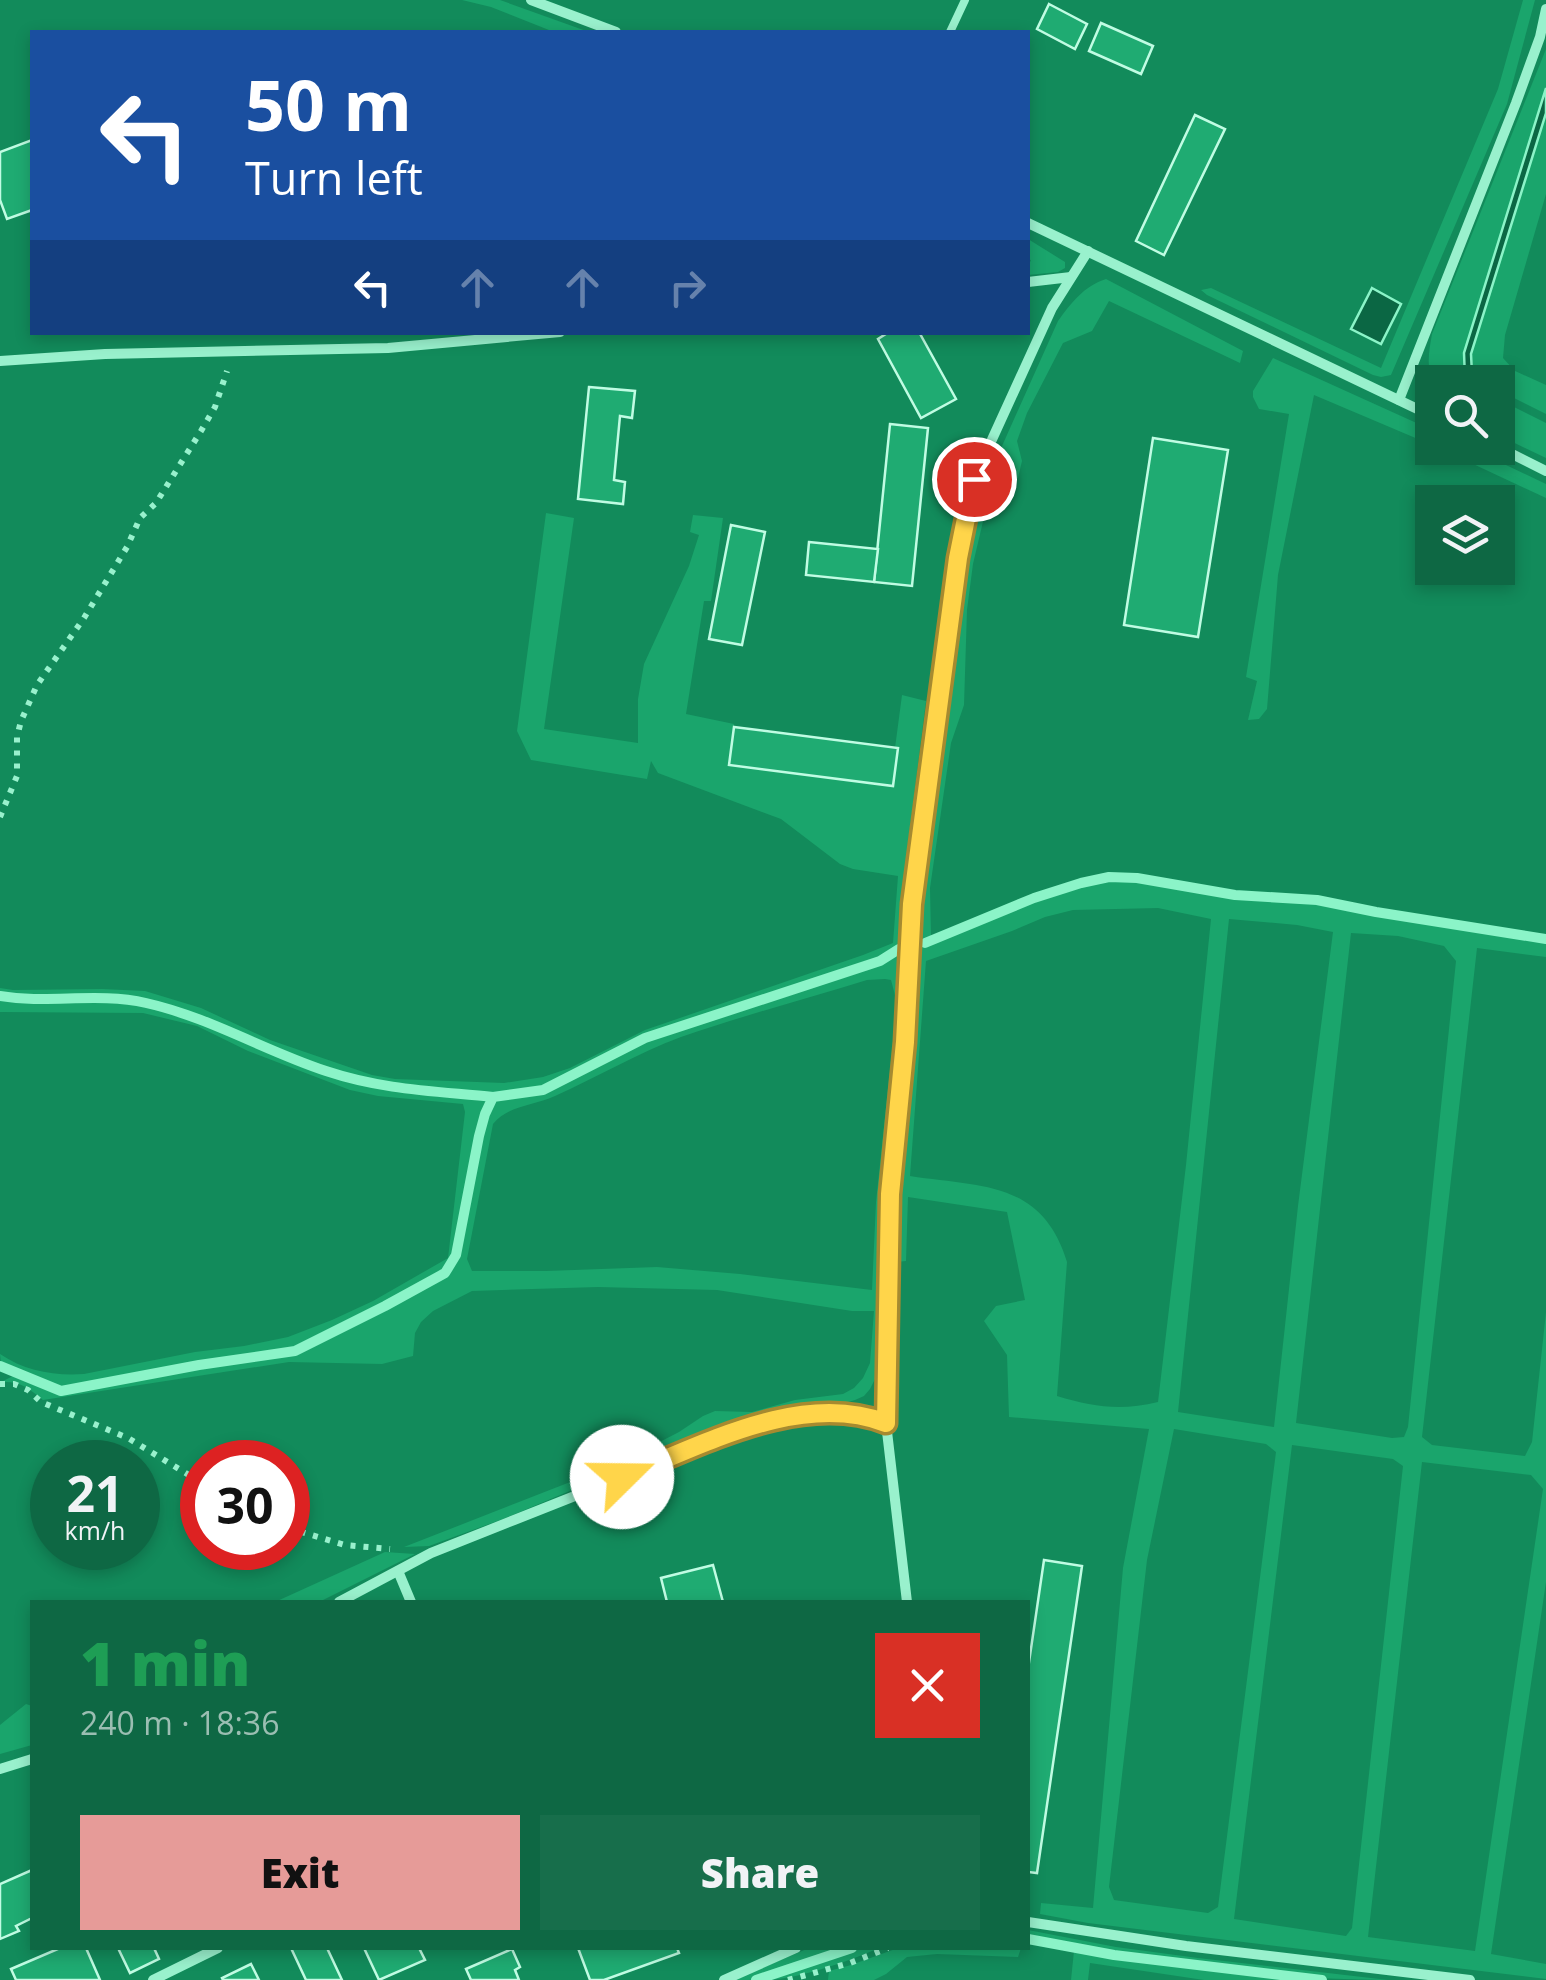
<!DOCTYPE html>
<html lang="en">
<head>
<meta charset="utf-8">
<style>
  :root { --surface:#0e6844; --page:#176e4b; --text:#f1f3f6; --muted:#9bbeb2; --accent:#e69b98 }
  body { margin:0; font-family:"Open Sans",sans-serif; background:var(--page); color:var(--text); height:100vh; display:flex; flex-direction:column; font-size:38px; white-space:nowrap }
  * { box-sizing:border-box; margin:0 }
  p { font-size:32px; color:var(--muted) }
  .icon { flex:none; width:55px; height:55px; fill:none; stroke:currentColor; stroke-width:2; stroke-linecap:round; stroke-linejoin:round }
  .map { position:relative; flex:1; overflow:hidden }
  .sheet { position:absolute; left:30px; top:1600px; width:1000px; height:350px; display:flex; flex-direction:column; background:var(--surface); border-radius:0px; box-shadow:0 5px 15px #0003 }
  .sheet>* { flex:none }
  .hud { position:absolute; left:30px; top:30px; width:1000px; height:305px; border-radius:0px; box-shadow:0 5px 15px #0003; background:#1a4fa0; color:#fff; overflow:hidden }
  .fabs { position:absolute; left:1415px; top:365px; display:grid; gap:20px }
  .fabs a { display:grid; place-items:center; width:100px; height:100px; border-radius:0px; background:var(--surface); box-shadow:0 5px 15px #0003; font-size:50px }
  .speed { position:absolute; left:30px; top:1440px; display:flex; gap:20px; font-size:50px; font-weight:700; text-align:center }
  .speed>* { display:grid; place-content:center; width:130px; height:130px; border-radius:50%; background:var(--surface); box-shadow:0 5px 15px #0003; line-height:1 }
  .speed small { font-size:25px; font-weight:400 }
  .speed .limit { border:15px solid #d22; background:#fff; color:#111 }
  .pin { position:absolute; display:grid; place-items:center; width:85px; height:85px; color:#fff; margin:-42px; border:5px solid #fff; border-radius:50%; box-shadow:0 2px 10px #0007 }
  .me { position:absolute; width:110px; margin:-55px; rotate:68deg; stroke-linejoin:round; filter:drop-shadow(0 0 8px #0008) }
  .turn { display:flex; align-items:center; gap:35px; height:210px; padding:0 50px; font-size:45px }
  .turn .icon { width:130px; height:130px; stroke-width:2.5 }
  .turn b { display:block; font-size:70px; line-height:85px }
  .lanes { display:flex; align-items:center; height:95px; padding:0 50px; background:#0003; justify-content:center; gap:50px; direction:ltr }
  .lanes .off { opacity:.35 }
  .round { display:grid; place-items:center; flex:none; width:105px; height:105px; border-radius:0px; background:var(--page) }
  .headline { display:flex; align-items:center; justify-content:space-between; height:170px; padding:0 50px }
  h1 { font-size:60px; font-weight:800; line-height:75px; color:#1e9e55 }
  .button { display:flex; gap:20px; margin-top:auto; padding:20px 50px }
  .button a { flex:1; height:115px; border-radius:0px; background:var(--accent); color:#111; font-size:40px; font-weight:800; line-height:115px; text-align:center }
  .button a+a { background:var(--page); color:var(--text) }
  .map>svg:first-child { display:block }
</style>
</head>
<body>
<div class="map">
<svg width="1546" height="1980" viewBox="0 0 1546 1980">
  <rect width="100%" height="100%" fill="#128b5b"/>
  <g fill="#1aa56c" fill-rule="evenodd">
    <polygon points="462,0 500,0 589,32 554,32 491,7"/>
    <polygon points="1523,0 1535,0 1507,104 1391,375 1381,377 1373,375 1207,295 1201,290 1211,288 1381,368 1498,89"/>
    <path d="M 1546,49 L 1546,88 L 1464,353 L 1465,379 L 1470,382 L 1433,382 C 1426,366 1429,351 1432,334 Z"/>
    <polygon points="1546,113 1546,194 1505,335 1503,358 1515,371 1546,385 1546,414 1498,390 1498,382 1484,382 1472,374 1471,354"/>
    <polygon points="1028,239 1065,262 1065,268 1058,272 1028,275 1028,263 1031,261 1028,256"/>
    <path d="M 1106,279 L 1243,351 L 1240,363 L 1109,301 L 1092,331 L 1063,343 L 1027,413 L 1017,441 L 1022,461 L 1018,478 L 989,496 L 973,564 L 967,610 L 964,705 L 951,743 L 930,888 L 931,938 L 923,943 L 926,945 L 1058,892 L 1109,880 L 1137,881 L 1235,898 L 1317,903 L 1376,915 L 1546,941 L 1546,957 L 1477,948 L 1422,1437 L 1432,1445 L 1525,1456 L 1532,1442 L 1546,1312 L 1546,1582 L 1491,1954 L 1546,1964 L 1546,1979 L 1088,1923 L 1040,1914 L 1041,1903 L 1093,1908 L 1123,1568 L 1149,1429 L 1009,1417 L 1007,1355 L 984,1321 L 996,1306 L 1025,1300 L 1007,1212 L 908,1197 L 906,1261 L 896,1262 L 897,1202 L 908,1090 L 921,896 L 967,557 L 985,484 L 1058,321 C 1071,303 1084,286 1106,279 ZM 1158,908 L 1211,919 L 1186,1165 L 1158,1402 C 1121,1411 1093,1407 1057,1396 L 1067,1262 C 1042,1180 980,1187 910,1176 L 926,961 L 1012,931 L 1045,917 L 1073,910 ZM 1229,919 L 1297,925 L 1333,932 L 1298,1206 L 1274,1427 L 1178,1412 ZM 1351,933 L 1398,936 L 1444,946 L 1456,961 L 1408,1427 L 1404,1437 L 1392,1438 L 1296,1423 ZM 1174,1429 L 1266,1444 L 1276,1452 L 1218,1907 L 1208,1913 L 1114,1900 L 1109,1887 L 1147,1560 ZM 1292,1445 L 1393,1459 L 1403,1466 L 1352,1928 L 1346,1936 L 1234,1919 ZM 1422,1462 L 1531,1475 L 1543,1489 L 1475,1951 L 1368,1937 Z"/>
    <polygon points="1273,358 1432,430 1432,445 1314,395 1278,575 1267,709 1259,719 1248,720 1257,681 1246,677 1289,414 1259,409 1253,397 1253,391"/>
    <polygon points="1498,399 1546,423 1546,458 1498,435"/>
    <polygon points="1439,448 1470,448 1546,484 1546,498"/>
    <polygon points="546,513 574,518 544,729 638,743 638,699 644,664 689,566 699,535 690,532 693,515 723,518 711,601 704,601 686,714 734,724 730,764 890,786 902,695 926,701 903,883 900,945 878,959 643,1036 542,1087 494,1094 394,1086 367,1080 280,1052 227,1026 141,999 66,996 22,998 0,994 0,988 13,990 102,989 145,991 201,1008 270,1040 372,1075 395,1079 504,1083 543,1077 570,1068 645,1030 863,955 893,943 898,876 853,869 840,864 781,819 658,773 651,761 647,779 531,760 517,731"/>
    <path d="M 901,951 L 903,956 L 902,987 L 884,1195 L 879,1355 L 875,1379 L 870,1389 L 864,1396 L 855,1400 L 841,1404 L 794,1407 L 598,1479 L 503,1519 L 429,1546 L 404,1547 L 619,1463 L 679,1432 L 703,1416 L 715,1411 L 752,1412 L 795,1400 L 843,1394 L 854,1388 L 863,1378 L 870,1363 L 874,1311 L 852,1311 L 717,1290 L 598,1287 L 472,1291 L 433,1311 L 421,1322 L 415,1333 L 413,1356 L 382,1364 L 289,1362 L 43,1400 C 28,1388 21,1381 1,1382 L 15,1375 L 61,1394 L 240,1361 L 296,1353 L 426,1287 L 446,1275 L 458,1255 L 482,1137 L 487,1114 L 496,1099 L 543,1092 L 646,1040 L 881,963 ZM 885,979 L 891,980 L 897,1003 L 876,1202 L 872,1290 L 740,1274 L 657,1267 L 546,1271 L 472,1271 L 467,1259 L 493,1124 C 509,1105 533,1106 555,1096 C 597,1077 638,1053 681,1037 C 742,1016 805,999 867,980 Z"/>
    <path d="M 0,999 L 22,1003 L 66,1001 L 140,1004 L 225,1031 L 278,1057 L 366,1086 L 393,1091 L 489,1099 L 476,1135 L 453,1254 L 442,1271 L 384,1304 L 294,1349 L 239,1356 L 62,1389 L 1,1364 L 0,1354 C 25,1371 54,1376 84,1374 L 195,1352 L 244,1346 L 288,1337 L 332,1320 L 373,1301 L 448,1258 L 465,1112 L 463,1104 L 378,1096 L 350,1090 L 248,1051 L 197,1026 L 143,1013 L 2,1012 L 0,1012 Z"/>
    <polygon points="385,1552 415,1554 319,1602 275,1602"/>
    <polygon points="26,1704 32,1706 32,1745 0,1754 0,1725"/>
    <path d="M 1028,1930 L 1116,1947 L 1198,1958 L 1388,1980 C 1268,1980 1146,1959 1028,1937 Z"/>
    <polygon points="809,1948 843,1948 760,1974 751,1980 734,1980"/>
    <path d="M 861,1948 L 879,1948 C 846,1962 797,1980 762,1980 Z"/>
    <polygon points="898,1948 1021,1948 1018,1957 937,1954 907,1957 886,1974 874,1980 828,1980 829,1971 851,1965"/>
    <polygon points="1074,1951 1192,1968 1295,1980 1204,1980 1090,1963 1088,1980 1071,1980"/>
  </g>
  <g fill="#0b6744" stroke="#8bf4c8" stroke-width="2.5">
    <polygon points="1546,88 1546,113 1471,354 1472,374 1484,382 1470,382 1465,379 1464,353"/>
    <polygon points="1372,288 1401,304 1381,344 1351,329"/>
  </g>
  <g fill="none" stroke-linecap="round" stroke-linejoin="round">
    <g stroke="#8bf4c8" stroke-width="10">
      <polyline points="925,943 1034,898 1081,883 1109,877 1137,878 1235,895 1317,900 1376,912 1546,939"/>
      <path d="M 0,996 C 48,1004 98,992 146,1003 C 209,1017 265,1051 326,1071 C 383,1090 435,1091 493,1097"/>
      <polyline points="0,1366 61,1391 199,1365 295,1351 385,1306 445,1273 456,1255 479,1136 485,1114 493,1097 543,1090 645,1038 880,961 899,949"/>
      <polyline points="1028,1939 1114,1955 1322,1980"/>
      <polyline points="756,1980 852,1948"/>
    </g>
  </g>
  <g fill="#1fab72" stroke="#c0fce3" stroke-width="2.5">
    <polygon points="1049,4 1087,24 1075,49 1037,29"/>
    <polygon points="1101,23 1153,46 1141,74 1089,51"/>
    <polygon points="1195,115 1225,129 1164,255 1136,241"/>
    <polygon points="32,140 32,210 7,219 0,200 0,152"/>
    <polygon points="889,332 919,332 956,399 921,418 878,339"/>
    <polygon points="589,387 635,391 632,418 620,416 614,480 625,482 623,504 578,499"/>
    <polygon points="890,424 928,428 912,586 874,582"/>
    <polygon points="1153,438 1228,450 1198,637 1124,625"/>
    <polygon points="731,525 765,532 742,645 709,639"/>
    <polygon points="809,542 878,549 874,582 806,575"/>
    <polygon points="734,727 898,748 893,786 729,765"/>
    <polygon points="1044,1560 1082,1566 1037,1873 1028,1872 1028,1669"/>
    <polygon points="713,1565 723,1602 667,1602 661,1578"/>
    <polygon points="32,1870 32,1918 16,1926 19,1931 0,1939 0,1884"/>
    <polygon points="60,1948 86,1948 100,1980 16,1980 11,1969"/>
    <polygon points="118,1948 154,1948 159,1959 130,1973"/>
    <polygon points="291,1948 327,1948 342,1980 306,1980"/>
    <polygon points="364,1948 419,1948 425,1960 379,1980"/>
    <polygon points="578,1948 677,1948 679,1953 604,1980 590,1980"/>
    <polygon points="512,1949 520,1967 515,1970 519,1980 471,1980 466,1969"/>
    <polygon points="251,1964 259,1980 223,1980 222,1978"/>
  </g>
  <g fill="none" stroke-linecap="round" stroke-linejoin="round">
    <g stroke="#99f1cd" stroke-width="6" stroke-dasharray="5 8" stroke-linecap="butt">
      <polyline points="0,817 17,776 17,737 21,721 37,685 84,618 127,547 140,518 156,503 201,431 215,407 227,371"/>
      <polyline points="0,1384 14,1384 28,1390 41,1402 128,1438 202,1483"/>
      <polyline points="288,1528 345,1545 390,1549"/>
      <polyline points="788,1980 850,1963 888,1948"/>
    </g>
    <polyline stroke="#99f1cd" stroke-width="8" points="950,32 965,0"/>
    <g stroke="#99f1cd" stroke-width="10">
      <polyline points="531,0 616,32"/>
      <polyline points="1028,223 1432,416"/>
      <polyline points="1028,282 1071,277"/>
      <polyline points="0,361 105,354 388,348 560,332"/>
      <polyline points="1399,400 1516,103 1540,37 1546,9"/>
      <polyline points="1498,447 1546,471"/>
      <polyline points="398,1571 411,1602"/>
      <path d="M 339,1602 L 431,1553 L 749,1427 C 796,1415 839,1405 886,1423"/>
      <polyline points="907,1602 886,1423 889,1194 905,1042 911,905 935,724 958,558 974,479 1052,308 1088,251"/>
      <polyline points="0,1769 32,1759"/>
      <polyline points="1028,1922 1186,1946 1470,1980"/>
      <polyline points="153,1980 218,1948"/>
      <polyline points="724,1980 796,1948"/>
    </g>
  </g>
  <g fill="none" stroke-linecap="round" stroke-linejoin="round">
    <g stroke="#a68a30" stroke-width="25">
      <path id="route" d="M 622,1477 C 701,1446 801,1390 886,1423 L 890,1194 L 905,1042 L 912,904 L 958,558 L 974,479"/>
    </g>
    <use href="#route" stroke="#ffd54a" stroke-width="18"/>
  </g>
</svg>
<div class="fabs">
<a><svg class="icon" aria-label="search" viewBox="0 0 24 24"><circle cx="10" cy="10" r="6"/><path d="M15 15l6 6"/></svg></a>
<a><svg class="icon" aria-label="layers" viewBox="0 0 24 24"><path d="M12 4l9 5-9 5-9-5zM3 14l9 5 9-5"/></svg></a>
</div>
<div class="speed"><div>21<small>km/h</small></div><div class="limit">30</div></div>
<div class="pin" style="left:974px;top:479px;background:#d93025"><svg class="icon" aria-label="arrive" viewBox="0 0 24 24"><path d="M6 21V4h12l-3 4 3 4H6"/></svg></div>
<svg class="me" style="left:622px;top:1477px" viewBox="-20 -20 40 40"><circle r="19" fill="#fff"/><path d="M0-13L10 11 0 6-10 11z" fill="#ffd54a"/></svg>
<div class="hud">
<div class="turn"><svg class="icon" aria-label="left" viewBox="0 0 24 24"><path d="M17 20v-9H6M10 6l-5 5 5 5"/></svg><div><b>50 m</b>Turn left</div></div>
<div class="lanes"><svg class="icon" aria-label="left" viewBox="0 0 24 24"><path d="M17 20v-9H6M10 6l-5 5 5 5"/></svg><svg class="icon off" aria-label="ahead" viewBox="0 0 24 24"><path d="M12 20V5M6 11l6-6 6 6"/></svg><svg class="icon off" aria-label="ahead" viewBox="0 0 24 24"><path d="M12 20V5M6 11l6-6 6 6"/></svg><svg class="icon off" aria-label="right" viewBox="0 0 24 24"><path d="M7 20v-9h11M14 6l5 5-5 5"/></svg></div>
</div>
<section class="sheet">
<div class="headline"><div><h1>1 min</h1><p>240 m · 18:36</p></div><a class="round" style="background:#d93025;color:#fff"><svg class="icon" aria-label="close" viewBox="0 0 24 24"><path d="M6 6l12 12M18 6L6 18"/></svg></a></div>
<div class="button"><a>Exit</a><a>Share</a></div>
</section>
</div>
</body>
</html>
